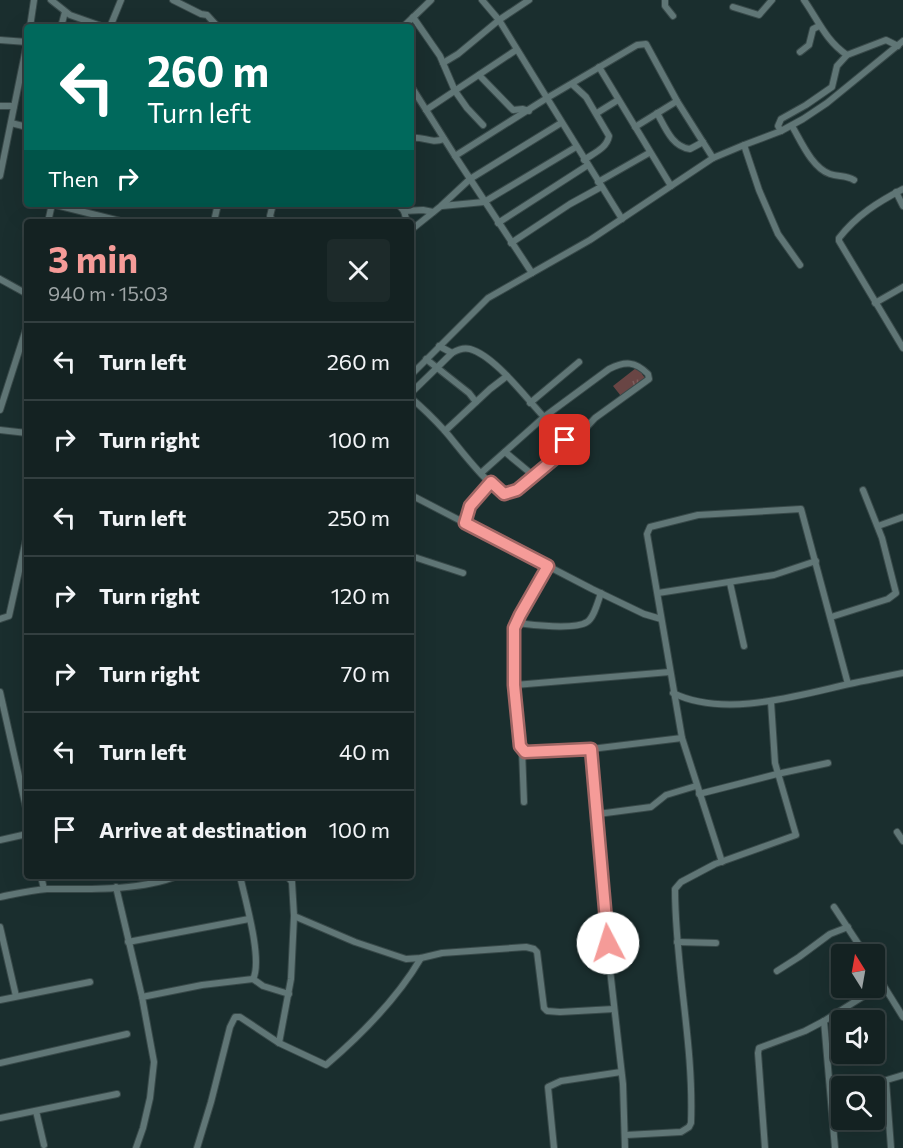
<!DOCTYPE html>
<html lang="en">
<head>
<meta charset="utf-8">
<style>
  :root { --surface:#142222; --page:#1d2a2a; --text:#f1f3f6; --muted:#9da4a5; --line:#333f40; --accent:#f59b98 }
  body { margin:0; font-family:Commissioner,sans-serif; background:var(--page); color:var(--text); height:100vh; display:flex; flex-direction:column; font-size:22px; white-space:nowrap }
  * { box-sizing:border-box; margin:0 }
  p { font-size:20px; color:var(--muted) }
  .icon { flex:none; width:33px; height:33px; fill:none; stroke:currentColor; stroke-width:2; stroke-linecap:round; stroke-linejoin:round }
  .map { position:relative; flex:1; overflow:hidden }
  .panel { position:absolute; left:24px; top:219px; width:390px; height:660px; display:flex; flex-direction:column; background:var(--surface); border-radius:6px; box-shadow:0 6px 24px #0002,0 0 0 2px var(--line) }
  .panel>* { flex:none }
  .guide { position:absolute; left:24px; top:24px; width:390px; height:183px; border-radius:6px; box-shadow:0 6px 24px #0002,0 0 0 2px var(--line); background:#00695c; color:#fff; overflow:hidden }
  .needle { width:39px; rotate:349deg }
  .tools { position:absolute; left:831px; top:944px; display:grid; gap:12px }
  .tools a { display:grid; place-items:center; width:54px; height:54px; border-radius:6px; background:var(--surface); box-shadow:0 6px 24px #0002,0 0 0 2px var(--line); font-size:30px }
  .pin { position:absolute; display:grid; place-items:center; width:51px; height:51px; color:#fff; margin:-26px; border-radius:12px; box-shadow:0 3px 9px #0006 }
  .me { position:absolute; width:66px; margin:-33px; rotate:355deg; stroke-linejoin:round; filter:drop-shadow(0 0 4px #0008) }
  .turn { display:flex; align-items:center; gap:21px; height:126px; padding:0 24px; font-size:27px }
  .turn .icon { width:78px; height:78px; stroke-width:2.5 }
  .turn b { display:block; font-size:42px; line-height:51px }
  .then { display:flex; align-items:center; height:57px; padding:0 24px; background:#0003; gap:12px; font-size:22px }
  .round { display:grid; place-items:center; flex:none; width:63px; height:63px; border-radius:6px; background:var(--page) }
  .head { display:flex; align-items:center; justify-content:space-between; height:102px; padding:0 24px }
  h1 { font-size:36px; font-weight:700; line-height:45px; color:var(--accent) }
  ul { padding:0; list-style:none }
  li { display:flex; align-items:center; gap:18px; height:78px; padding:0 24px; border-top:2px solid var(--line) }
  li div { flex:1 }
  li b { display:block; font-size:22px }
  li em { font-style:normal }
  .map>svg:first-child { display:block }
</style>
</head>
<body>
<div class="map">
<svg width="903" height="1148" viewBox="0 0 903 1148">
  <defs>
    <pattern id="park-tufts" width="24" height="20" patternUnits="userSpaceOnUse" patternTransform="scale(1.5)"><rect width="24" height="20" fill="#694544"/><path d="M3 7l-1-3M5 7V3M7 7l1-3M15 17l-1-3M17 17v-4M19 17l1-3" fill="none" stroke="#7d5f5e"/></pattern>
  </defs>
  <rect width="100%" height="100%" fill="#1a2e2e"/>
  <polygon fill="url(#park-tufts)" points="636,368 639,371 641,369 643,371 642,374 645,378 621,396 613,386"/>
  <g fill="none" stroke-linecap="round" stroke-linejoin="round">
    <g stroke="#384949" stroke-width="8">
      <g id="minor">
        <polyline points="51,0 70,15 104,27"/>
        <polyline points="173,0 201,14 207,15 218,27"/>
        <polyline points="482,0 499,20 547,98 637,45 646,44 677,101 713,158"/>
        <polyline points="665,0 665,6 673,16"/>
        <path d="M 804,0 C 818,20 826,41 847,55"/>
        <polyline points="733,7 759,15 772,0"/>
        <polyline points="413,17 440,56 455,91 467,108 483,125"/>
        <polyline points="30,27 34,0"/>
        <polyline points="61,27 65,12"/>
        <polyline points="110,27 121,0"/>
        <polyline points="403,27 431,0"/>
        <polyline points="0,40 27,42"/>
        <polyline points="800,52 809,45 813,29 819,26"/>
        <polyline points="443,63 458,54 499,20 529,0"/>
        <polyline points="599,67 671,186"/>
        <polyline points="479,75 513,110 523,109 529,111"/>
        <path d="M 572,84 L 586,97 L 609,136 C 607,148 594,153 584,160"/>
        <polyline points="411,86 455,156"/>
        <polyline points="0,106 14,106"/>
        <polyline points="426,110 516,50"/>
        <polyline points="597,113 618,100"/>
        <path d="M 657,113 C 665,127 672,147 690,149 L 703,142"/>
        <polyline points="11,123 27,127"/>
        <path d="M 792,126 C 801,141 812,168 830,174 C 839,177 846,175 854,180"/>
        <polyline points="635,127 677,101"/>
        <polyline points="781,131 778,126 781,119 806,105 832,87 837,66 847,55 886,40 898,46"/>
        <path d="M 411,138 C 424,136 430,144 444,139"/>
        <polyline points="744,145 759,190 778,234 800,265"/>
        <polyline points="0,176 27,43"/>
        <polyline points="598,182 649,153"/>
        <path d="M 903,189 C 878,202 857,215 839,238 L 839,241 L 903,348"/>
        <polyline points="896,192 903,206"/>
        <polyline points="52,204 124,222"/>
        <polyline points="398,204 404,211 407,222"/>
        <polyline points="442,206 484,202 576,147"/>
        <polyline points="404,211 423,210 433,212"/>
        <polyline points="215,217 218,204"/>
        <polyline points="48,222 52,204"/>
        <polyline points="273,222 270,216 273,204"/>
        <polyline points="498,223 588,165"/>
        <polyline points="411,230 441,206 470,179 561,123"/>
        <polyline points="511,243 570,204 601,187"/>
        <polyline points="532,273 455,156 547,98 622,219"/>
        <polyline points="0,279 27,294"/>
        <polyline points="875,303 903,287"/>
        <polyline points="426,359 469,393 476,402"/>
        <polyline points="411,375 488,298 590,240 713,158 744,145 781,131 803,119 827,103 903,41"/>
        <polyline points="411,393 452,353"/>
        <path d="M 411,398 C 423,408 434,419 445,431 C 458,446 489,489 507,494 L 517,490 L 562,454 L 595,418 L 649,379 L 648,374 C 635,361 625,361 609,369 L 544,417 C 526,398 495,356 470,349 C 463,347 457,350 452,353 L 439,346"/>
        <polyline points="530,403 579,362"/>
        <polyline points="0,410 27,326"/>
        <polyline points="0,430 27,433"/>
        <polyline points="445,431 490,389 507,376"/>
        <polyline points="505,452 534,476"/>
        <polyline points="481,473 544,417 569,446"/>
        <polyline points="411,495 592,589 644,614 661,619"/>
        <polyline points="465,523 470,506 491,482"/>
        <polyline points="878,526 903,517"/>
        <polyline points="411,556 463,573"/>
        <polyline points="730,583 744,646"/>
        <polyline points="658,593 774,575 816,561"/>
        <polyline points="831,617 888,599 896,593 882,538 863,490"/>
        <polyline points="0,619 9,616 27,535"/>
        <path d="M 517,623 C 531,625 575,630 587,622 C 594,618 598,601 601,593"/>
        <polyline points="515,685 670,672"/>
        <polyline points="0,692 27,812"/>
        <path d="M 673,693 C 724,718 796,696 849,684 C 867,680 885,677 903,673"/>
        <polyline points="591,749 607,943 623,1084 625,1148"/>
        <polyline points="522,750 525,752 591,749 682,738"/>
        <polyline points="699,794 777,774 828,763"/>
        <polyline points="524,802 522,750 520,746 515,685 514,628 520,615 548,565"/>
        <polyline points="598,814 651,807 666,795 696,786"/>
        <polyline points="897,832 903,841"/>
        <polyline points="0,840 27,834"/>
        <polyline points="722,862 682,738 647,534 650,527 698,515 801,509 848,684"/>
        <polyline points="41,876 44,889"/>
        <polyline points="277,876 287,876"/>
        <polyline points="287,876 292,882 294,916 355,942 406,959 421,958 442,953 526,947 534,949 537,952 544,1008 547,1011 560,1012 614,1009"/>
        <polyline points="116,887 142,997 154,1062 150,1098 143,1128 136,1148"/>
        <path d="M 0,897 C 15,894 31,890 47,889 C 87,889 140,891 177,876"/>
        <polyline points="834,907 865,954"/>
        <polyline points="0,927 16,996"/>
        <polyline points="128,942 249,919"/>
        <polyline points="677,942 716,943"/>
        <polyline points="874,970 903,1017"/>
        <polyline points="777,971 799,957 830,934 848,927"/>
        <polyline points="253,979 263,986 289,994"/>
        <path d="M 142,997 L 202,985 L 253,979 C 263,960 245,899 240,876"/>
        <polyline points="0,1000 90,982"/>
        <polyline points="824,1021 835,1148"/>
        <polyline points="279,1043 291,979 294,916"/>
        <polyline points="0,1063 127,1034"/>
        <polyline points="886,1081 891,1148"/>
        <polyline points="830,1082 880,1082 903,1075"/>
        <polyline points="36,1111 44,1145"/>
        <polyline points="0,1118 117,1094"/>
        <path d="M 626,1135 L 681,1132 L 689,1127 L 691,1123 C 694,1044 675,967 675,889 L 681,882 L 715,864 L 796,835 L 775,763 L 771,702"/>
        <path d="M 197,1148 L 211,1102 L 230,1027 L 235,1017 L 240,1017 L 279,1043 L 326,1065 C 361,1035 397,999 421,958"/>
        <polyline points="554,1148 548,1087 561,1081 621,1072"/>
        <polyline points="765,1148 758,1053 759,1048 805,1031 824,1021 883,984"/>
      </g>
    </g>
    <use href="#minor" stroke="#607676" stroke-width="6"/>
  </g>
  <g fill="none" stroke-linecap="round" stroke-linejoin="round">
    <g stroke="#9f6563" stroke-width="15">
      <polyline id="route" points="565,440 569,446 565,450 517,490 504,494 491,482 470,506 465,523 548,566 520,615 514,628 514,685 520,746 525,752 591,749 608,943"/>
    </g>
    <use href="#route" stroke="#f59b98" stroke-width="10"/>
  </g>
</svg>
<div class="tools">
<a><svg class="needle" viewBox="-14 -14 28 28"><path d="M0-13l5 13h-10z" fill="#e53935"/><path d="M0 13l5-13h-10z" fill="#9da4a5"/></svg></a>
<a><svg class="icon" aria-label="sound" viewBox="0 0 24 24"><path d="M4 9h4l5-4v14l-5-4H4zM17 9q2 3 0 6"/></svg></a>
<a><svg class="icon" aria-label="search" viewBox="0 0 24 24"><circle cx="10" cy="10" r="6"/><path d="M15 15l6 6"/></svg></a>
</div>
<div class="pin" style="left:565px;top:440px;background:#d93025"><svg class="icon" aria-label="arrive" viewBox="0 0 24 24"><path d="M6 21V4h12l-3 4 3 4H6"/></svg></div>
<svg class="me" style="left:608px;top:943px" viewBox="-20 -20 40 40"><circle r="19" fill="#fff"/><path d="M0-13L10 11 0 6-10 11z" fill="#f59b98"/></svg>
<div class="guide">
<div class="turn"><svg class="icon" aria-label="left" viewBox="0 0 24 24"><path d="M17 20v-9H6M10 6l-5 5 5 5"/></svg><div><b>260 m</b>Turn left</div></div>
<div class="then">Then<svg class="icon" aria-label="right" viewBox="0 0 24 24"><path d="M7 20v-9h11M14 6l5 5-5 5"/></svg></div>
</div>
<section class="panel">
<div class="head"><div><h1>3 min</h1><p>940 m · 15:03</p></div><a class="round"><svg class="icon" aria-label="close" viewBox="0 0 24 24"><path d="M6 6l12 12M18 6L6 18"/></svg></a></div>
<ul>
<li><svg class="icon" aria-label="left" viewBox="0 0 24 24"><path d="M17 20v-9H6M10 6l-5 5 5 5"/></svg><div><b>Turn left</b></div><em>260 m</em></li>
<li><svg class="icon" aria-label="right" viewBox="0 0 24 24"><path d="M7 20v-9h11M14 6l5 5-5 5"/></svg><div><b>Turn right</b></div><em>100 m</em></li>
<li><svg class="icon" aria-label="left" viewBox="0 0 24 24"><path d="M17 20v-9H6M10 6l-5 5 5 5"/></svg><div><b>Turn left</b></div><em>250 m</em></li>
<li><svg class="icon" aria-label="right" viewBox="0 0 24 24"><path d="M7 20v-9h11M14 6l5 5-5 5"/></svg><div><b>Turn right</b></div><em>120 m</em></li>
<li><svg class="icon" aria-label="right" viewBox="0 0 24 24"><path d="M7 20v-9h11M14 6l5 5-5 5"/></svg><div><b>Turn right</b></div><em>70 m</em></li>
<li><svg class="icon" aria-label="left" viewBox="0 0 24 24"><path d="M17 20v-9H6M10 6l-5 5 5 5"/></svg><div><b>Turn left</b></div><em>40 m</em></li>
<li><svg class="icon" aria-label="arrive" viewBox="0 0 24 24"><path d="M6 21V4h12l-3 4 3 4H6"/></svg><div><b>Arrive at destination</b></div><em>100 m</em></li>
</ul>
</section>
</div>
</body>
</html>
